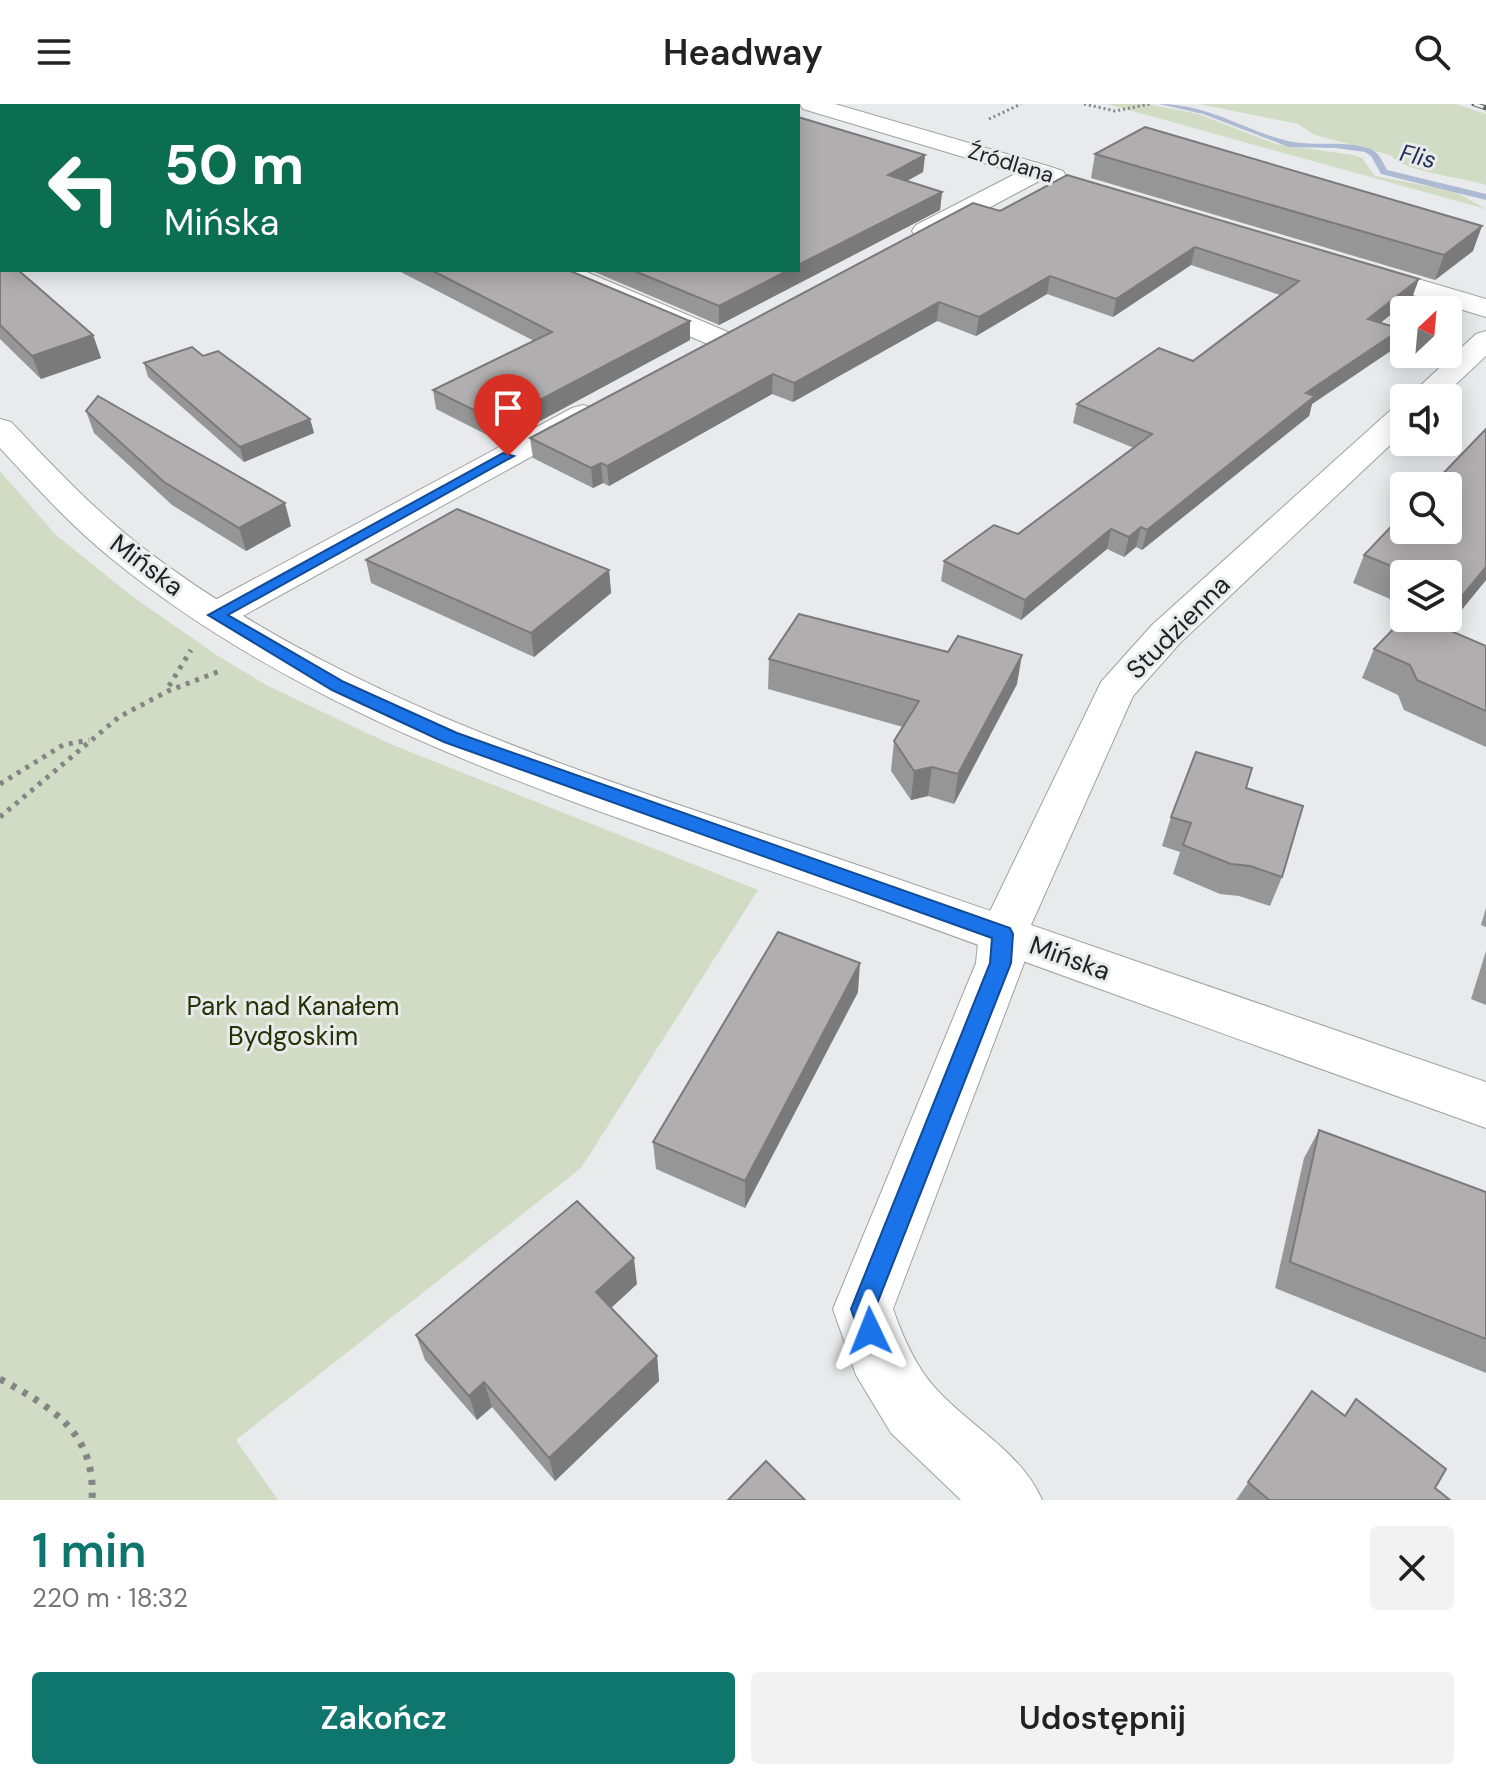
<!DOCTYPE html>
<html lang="pl">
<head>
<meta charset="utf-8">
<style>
  :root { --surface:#fff; --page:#f2f2f2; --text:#222; --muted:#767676; --accent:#0f766e }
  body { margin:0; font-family:"DM Sans",sans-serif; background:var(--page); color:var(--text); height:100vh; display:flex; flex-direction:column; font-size:30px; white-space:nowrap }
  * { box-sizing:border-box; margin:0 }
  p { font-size:26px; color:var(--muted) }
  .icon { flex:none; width:44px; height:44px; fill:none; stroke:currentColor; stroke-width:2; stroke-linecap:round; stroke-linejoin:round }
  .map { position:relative; height:1396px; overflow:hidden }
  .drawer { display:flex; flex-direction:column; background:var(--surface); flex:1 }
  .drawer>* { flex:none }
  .banner { position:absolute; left:0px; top:0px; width:800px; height:168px; box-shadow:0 4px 20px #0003; background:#0b6e4f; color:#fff; overflow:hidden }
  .needle { width:52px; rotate:26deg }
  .buttons { position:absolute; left:1390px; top:192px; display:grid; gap:16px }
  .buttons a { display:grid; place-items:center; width:72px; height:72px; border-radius:8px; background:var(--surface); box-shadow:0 4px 20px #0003; font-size:40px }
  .pin { position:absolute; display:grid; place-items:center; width:68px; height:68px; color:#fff; margin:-82px -34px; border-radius:50% 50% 50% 0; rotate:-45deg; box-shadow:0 0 8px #0007 }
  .pin .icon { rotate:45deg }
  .me { position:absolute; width:88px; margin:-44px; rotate:358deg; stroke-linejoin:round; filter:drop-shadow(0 0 6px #0008) }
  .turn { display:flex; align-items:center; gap:28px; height:168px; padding:0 32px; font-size:36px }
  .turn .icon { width:104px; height:104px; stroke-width:2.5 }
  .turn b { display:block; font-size:56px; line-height:68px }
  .round { display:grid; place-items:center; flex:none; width:84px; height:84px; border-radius:8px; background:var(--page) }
  .summary { display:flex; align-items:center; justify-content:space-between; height:136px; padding:0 32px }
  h1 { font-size:48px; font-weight:600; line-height:60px; color:var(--accent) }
  .action { display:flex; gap:16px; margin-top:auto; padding:16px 32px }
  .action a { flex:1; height:92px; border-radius:8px; background:var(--accent); color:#fff; font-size:32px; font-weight:600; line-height:92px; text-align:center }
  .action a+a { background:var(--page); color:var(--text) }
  header { display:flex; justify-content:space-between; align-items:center; height:104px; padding:0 32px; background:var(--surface); font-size:36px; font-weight:600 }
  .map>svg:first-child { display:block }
</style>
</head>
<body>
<header><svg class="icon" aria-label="menu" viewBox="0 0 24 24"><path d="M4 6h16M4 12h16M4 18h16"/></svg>Headway<svg class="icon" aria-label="search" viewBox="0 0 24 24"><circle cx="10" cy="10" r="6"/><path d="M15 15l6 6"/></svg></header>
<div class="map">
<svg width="1486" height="1396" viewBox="0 0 1486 1396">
  <rect width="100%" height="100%" fill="#e9eaeb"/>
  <g fill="#d2dbc4">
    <polygon points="1107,0 1147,0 1198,10 1276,40 1353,51 1362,54 1375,72 1454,87 1486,105"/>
    <path d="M 1199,0 L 1456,0 L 1486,10 L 1486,81 C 1461,73 1404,68 1390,51 L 1315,31 L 1298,20 Z"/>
    <polygon points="0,367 56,431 133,493 218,552 268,582 388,639 758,786 581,1064 236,1336 278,1396 0,1396"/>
  </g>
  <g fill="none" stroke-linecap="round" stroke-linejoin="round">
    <path fill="#acbad4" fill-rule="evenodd" d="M 1159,0 C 1209,0 1243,26 1288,37 C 1314,43 1342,36 1368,44 C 1379,47 1382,57 1387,66 L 1486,90 L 1486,96 L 1381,70 L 1371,52 L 1365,48 L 1336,44 L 1289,43 L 1203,10 Z"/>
    <g stroke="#a1a1a3" stroke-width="2">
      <g id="minor">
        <polygon points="800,0 835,0 1048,62 1063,67 1066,72 1054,79 1041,76 934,133 916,133 912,127 916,121 1017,69 803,5"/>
        <polygon points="1360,158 1486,195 1486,213 1350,172 1346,166 1350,160"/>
        <polygon points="544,166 582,166 730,229 735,235 730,241 710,241 548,172"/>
        <polygon points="1486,227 1486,252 1441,294 1407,294 1476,230"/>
        <polygon points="583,301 594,304 599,311 594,318 230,519 216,523 202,519 197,511 202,503 572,304"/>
        <path d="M 1404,301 L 1404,328 L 1180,539 L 1133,592 L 1027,830 L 1024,859 L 893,1205 C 903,1233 916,1264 937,1286 C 971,1323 1022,1349 1042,1396 L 961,1396 L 891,1329 L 856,1271 L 833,1205 L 976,859 L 979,830 L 1101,578 L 1152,521 L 1393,304 Z"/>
      </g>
    </g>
    <g stroke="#a1a1a3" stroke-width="2">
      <path id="tertiary" d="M 0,315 L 11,318 C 53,362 94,406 142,443 C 353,605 618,679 866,764 C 1073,835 1279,907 1486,978 L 1486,1024 C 1275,949 1065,872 854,796 C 600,706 324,628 112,455 C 71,422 36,383 0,344 Z"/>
    </g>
    <g stroke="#848586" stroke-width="3" stroke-dasharray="2 3" stroke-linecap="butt">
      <polyline points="1084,0 1115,7 1150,0"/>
      <polyline points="989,15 1021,0"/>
    </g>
    <g stroke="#848586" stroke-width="5" stroke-dasharray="4 6" stroke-linecap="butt">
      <polyline points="169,582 191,546"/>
      <polyline points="0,680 63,641 89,636"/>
      <polyline points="0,713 119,613 168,587 220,567"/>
    </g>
    <path stroke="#848586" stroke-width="7" stroke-dasharray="5 8" stroke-linecap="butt" d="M 0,1275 C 53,1304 96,1329 92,1396"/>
    <use href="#minor" fill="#fff" fill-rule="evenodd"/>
    <use href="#tertiary" fill="#fff" fill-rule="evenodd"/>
    <g stroke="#5c5d5d" stroke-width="5">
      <polyline id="rail" points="1474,0 1486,4"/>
    </g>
    <use href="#rail" stroke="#e9eaeb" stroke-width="3" stroke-dasharray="10" stroke-linecap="butt"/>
  </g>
  <g fill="#979696">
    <polygon points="18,0 767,0 767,2 22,2"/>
    <polygon points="1095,50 1473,147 1435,176 1091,74"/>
    <polygon points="925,51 923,68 907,77 942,88 940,106 719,221 590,166 798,166"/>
    <polygon points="1067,71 1412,194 1380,219 1395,244 1312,300 1309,312 1142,446 1136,443 1124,453 1107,445 1021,516 941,477 944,457 1018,430 1134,344 1073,319 1077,300 1193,257 1280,191 1191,161 1113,213 1047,190 976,232 937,217 793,298 772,290 609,382 603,379 593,384 533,354 530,334 1000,107"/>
    <polygon points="0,72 2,166 93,231 101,254 41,275 0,235"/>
    <polygon points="397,166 568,166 690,217 690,236 501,338 436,305 433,286 534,237"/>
    <polygon points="203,252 310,315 314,329 244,358 148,273 144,259"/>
    <polygon points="86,307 291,422 246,447 172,401 94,329"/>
    <polygon points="1364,451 1486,476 1450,520 1435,514 1448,514 1448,470 1404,470 1404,501 1353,479"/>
    <polygon points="366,456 609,466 611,489 534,553 371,479"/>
    <polygon points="1486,542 1486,643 1404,606 1398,591 1362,574 1374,545"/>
    <polygon points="769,555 1017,580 954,700 928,692 911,696 891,667 894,637 903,623 768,585"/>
    <polygon points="1246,684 1282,773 1270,802 1239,792 1220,790 1173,770 1180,748 1162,742 1171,713"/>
    <polygon points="1486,804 1486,823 1481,821"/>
    <polygon points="1486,847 1486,901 1471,895"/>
    <polygon points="858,888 745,1104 656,1065 653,1038"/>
    <polygon points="1319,1026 1486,1088 1486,1269 1275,1184 1304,1054"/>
    <polygon points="637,1180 611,1204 657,1252 659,1277 555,1377 492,1303 477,1316 425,1256 416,1231"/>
    <polygon points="1312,1287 1344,1312 1356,1295 1435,1384 1450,1396 1236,1396"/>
  </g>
  <g fill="#7b7a7a">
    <polygon points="68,0 77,0 77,2 60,2"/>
    <polygon points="925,51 923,68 887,88 888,71"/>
    <polygon points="942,88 940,106 719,221 719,202 789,166 798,166 798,161"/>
    <polygon points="1482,122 1473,147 1435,176 1444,151"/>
    <polygon points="2,130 2,155 0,155 0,131"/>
    <polygon points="1195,143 1191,161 1113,213 1116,195"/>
    <polygon points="1050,172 1047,190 976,232 979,213"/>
    <polygon points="1419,175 1412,194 1361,234 1368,215"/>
    <polygon points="939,198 937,217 793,298 794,279"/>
    <polygon points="690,217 690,236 501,338 498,318"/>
    <polygon points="1401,225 1395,244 1312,300 1309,312 1142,446 1147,426 1306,289"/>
    <polygon points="93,231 101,254 41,275 32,252"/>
    <polygon points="773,270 772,290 609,382 607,362"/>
    <polygon points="310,315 314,329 244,358 240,343"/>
    <polygon points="601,359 603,379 593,384 591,364"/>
    <polygon points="285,399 291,422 246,447 239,424"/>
    <polygon points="1141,423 1136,443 1124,453 1129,433"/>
    <polygon points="1111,425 1107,445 1021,516 1025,496"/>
    <polygon points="1486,463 1486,476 1450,520 1463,491"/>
    <polygon points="609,466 611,489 534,553 531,529"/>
    <polygon points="1022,551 1017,580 954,700 958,670"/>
    <polygon points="932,663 928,692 911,696 914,667"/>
    <polygon points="860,859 858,888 745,1104 745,1077"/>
    <polygon points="634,1154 637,1180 600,1214 596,1188"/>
    <polygon points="657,1252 659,1277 555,1377 549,1354"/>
    <polygon points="484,1278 492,1303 477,1316 469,1292"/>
  </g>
  <g fill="#b0aeaf" stroke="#7b7a7a" stroke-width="2">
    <polygon points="45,0 68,0 60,2 49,2"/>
    <polygon points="81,0 752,0 759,2 86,2"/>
    <polygon points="798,13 925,51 888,71 942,88 798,161"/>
    <polygon points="1145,23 1482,122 1444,151 1095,50"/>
    <polygon points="1067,71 1419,175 1368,215 1401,225 1306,289 1315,292 1147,426 1141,423 1129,433 1111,425 1025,496 944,457 994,421 1018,430 1152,330 1077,300 1159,244 1193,257 1299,177 1195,143 1116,195 1050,172 979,213 939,198 794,279 773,270 607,362 601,359 591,364 530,334 973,99 1000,107"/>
    <polygon points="0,72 2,73 2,130 0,131"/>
    <polygon points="0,150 2,152 2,166 18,166 93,231 32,252 0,221"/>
    <polygon points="431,166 568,166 690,217 498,318 433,286 552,228"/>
    <polygon points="632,166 789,166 719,202"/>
    <polygon points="192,243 203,252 218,247 310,315 240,343 144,259"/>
    <polygon points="98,292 285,399 239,424 164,378 86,307"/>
    <polygon points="1486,325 1486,463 1463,491 1448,485 1448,470 1411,470 1364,451 1404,409 1404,426 1448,426 1448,382 1431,382"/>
    <polygon points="457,405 609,466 531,529 366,456"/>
    <polygon points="799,510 948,548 958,532 1022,551 958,670 932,663 914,667 894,637 919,597 769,555"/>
    <polygon points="1404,514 1421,514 1486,542 1486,607 1417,576 1410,561 1374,545"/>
    <polygon points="1196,648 1252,664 1246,684 1303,702 1282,773 1250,762 1231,760 1183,741 1191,719 1171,713"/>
    <polygon points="778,828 860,859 745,1077 653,1038"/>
    <polygon points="1319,1026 1486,1088 1486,1235 1290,1158"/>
    <polygon points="577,1097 634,1154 596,1188 657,1252 549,1354 484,1278 469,1292 416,1231"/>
    <polygon points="1312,1287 1345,1312 1356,1295 1446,1365 1435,1384 1450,1396 1269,1396 1248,1378"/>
    <polygon points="766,1357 805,1396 728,1396"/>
  </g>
  <polygon fill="#1a73e8" stroke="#114b97" stroke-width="2" points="503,349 514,352 228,511 344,578 457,629 1010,824 1013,830 1011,859 875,1205 883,1227 879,1236 870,1240 862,1236 851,1205 990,859 992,834 444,638 332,586 208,511"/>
  <g text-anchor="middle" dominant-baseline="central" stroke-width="6" stroke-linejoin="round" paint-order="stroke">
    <g font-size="22" fill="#212222" stroke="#e9eaeb">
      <text transform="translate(1011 59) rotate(17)">Źródlana</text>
    </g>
    <g font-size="24" font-style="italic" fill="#203157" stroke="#e9eaeb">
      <text transform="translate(1418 52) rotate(14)">Flis</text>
    </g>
    <g font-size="26" fill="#212222" stroke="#e9eaeb">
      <text transform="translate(147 461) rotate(37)">Mińska</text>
      <text transform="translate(1178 523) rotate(-45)">Studzienna</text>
      <text transform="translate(1070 854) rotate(20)">Mińska</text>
    </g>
    <g font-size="26" fill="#253202" stroke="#e9eaeb">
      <text x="293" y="902">Park nad Kanałem<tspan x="293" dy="30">Bydgoskim</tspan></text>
    </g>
  </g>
</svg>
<div class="buttons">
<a><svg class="needle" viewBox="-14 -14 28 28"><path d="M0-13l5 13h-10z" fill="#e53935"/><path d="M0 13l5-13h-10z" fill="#767676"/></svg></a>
<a><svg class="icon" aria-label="sound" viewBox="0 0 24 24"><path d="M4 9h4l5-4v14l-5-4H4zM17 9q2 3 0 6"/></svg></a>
<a><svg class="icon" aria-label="search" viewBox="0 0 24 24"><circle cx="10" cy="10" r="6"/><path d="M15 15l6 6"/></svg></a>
<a><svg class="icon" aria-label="layers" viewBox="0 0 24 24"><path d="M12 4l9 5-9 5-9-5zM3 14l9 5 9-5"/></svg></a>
</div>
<div class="pin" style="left:508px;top:352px;background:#d93025"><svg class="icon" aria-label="arrive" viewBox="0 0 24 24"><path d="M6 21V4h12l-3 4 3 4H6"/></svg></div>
<svg class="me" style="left:870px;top:1227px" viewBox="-20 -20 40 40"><path d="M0-17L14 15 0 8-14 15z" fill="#1a73e8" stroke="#fff" stroke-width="4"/></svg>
<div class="banner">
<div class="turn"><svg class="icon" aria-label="left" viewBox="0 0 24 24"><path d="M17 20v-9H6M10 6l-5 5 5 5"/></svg><div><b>50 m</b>Mińska</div></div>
</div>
</div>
<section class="drawer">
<div class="summary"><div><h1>1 min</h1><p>220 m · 18:32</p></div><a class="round"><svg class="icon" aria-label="close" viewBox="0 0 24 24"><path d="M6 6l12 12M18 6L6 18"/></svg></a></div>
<div class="action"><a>Zakończ</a><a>Udostępnij</a></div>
</section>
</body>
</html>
